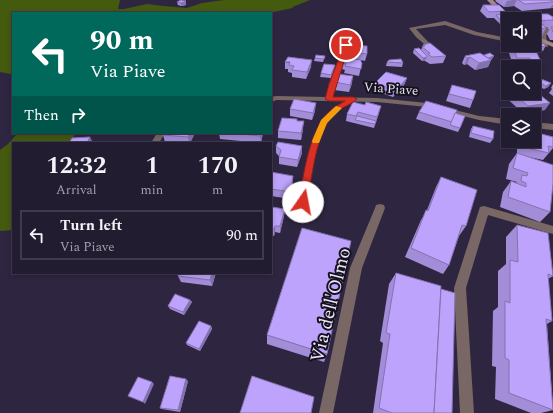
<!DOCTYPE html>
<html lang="en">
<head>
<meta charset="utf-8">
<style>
  :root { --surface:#221c31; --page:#2e293d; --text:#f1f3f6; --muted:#a2a1ab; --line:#3f3a4d }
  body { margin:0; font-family:Spectral,serif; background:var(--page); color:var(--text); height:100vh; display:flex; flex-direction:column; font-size:15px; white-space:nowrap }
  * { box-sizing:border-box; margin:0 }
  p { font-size:13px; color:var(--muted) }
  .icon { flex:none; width:22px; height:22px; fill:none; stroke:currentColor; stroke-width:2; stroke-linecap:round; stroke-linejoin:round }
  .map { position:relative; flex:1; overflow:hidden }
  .panel { position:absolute; left:12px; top:142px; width:260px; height:132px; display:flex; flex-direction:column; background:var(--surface); border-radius:0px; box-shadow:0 2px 6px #0003,0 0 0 1px var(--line) }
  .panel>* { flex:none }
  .top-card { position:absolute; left:12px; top:12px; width:260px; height:122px; border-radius:0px; box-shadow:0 2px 6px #0003,0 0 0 1px var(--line); background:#00695c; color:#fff; overflow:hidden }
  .tools { position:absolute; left:501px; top:12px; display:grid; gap:8px }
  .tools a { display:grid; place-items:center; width:40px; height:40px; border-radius:0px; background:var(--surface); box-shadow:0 2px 6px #0003,0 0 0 1px var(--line); font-size:20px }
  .pin { position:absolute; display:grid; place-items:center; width:34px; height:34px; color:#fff; margin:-17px; border:2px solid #fff; border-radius:50%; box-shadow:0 1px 4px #0007 }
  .me { position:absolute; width:44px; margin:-22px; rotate:12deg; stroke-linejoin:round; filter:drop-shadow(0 0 3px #0008) }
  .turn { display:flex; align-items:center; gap:14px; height:84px; padding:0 12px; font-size:18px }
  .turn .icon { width:52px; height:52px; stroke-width:2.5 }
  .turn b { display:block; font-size:28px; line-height:34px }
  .then { display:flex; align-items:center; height:38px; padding:0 12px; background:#0003; gap:8px; font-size:15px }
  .eta { display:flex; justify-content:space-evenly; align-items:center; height:68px; text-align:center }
  .eta b { font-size:24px; font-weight:700; line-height:28px }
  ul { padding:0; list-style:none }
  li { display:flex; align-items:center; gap:12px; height:50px; margin:0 8px 6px; padding:0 4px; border:2px solid var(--line); border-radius:0px }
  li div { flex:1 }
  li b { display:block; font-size:15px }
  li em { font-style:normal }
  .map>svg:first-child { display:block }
</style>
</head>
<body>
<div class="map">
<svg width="553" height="413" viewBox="0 0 553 413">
  <rect width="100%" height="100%" fill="#2e2641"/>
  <g fill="#435a0f">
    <path d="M 0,0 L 120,0 L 118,9 L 124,9 L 147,4 L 163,6 L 187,8 L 202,3 L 224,0 L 310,0 C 304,2 299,5 292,7 L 293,8 L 268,13 L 13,13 L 13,78 L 11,74 L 0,72 Z"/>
    <polygon points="18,133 75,133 71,143 13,143 13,230 0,231 0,150 8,144"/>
  </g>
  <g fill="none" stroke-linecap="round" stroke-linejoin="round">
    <g fill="#786764" fill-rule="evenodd">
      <polygon points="344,44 348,45 335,84 332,99 329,101 327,100 326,99 329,84"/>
      <path d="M 353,97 L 356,99 L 355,100 C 349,104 342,107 336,112 C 313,133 312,173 306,202 L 303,205 L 301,204 L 300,202 C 308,163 310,114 353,97 Z"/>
    </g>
    <g fill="#786764" fill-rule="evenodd">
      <polygon points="445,21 477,32 508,38 508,42 474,35 445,25 416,29 432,46 432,48 430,49 416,37 409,28"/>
      <polygon points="553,25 553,29 548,29 551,33 550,34 546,35 548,47 532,46 531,45 534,45 534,43 542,44 539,33 543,31 540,28 541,27"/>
      <polygon points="276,96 377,98 427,103 479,116 508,119 508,125 479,120 427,107 377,102 277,100 271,102 271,97"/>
      <polygon points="534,122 553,124 553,130 534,128"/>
      <polygon points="157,133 165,133 159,143 151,143"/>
      <polygon points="380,204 384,205 385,208 362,268 333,413 319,413 350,268 375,208 376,205"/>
      <polygon points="484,206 553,226 553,234 488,215 466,288 474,413 460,413 454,288 479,210 480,207"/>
    </g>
    <g fill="#a38884" fill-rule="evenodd">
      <polygon points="487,0 493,0 511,19 506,20"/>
      <polygon points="534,35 553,43 553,47 534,39"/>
    </g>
  </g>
  <g fill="#a38cd8">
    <polygon points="496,0 553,0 553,8 522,11 514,6 504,7 495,1"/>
    <polygon points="177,2 186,5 181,6 178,5"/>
    <polygon points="483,5 505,11 503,14 508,19 508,26 502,26 494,18 495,18 487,18 480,11"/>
    <polygon points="536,14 553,17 553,40 550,40 547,34 549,30 548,28 548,27 545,27 546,28 544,32 542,32 544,33 542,37 539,37 534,35 534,19 515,19 517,15 529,17 535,16"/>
    <polygon points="351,45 367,54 365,61 361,60 361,62 362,63 359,76 344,73 345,70 342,69 343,63 351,59 352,56 349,55"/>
    <polygon points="423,45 446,56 443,63 430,64 425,61 422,61 413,53 414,49 421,50"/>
    <polygon points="508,45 515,45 515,46 541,62 537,69 534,69 534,67 527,67 526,64 513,65 509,53 512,48 508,47"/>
    <polygon points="530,45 534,45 545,47 543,51 530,48"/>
    <polygon points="484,55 492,59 491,60 488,67 475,70 467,64 464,65 462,63 465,56"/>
    <polygon points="325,56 323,62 314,61 315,58"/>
    <polygon points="285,62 311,67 306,79 292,77 292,73 288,72 288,69 285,69"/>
    <polygon points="387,62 403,63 402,67 386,66"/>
    <polygon points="334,69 331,78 320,77 321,73"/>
    <polygon points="407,78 404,85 398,93 397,92 393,97 373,90 375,83"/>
    <polygon points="536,81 551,83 548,87 544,89 534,84"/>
    <polygon points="335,82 352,83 349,92 334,90"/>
    <polygon points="553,84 553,96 549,93 552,89 551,88"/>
    <polygon points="452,85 473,100 470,108 446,101"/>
    <polygon points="507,88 508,88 508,93 534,93 545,110 523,113 503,95"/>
    <polygon points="353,102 379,113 374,128 346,121 347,114"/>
    <polygon points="290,109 315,111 312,120 290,116"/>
    <polygon points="419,112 455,113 460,128 458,132 416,119"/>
    <polygon points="297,121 303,129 301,140 278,138 278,131"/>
    <polygon points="473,126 493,139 490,143 469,137 471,129"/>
    <polygon points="164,133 195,133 190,143 174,143 165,142 163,135"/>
    <polygon points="219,133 263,133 261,143 220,139"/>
    <polygon points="553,139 553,148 543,160 524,156 550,212 540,222 500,207 503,192 511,181 516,183 517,182 506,179 509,164 517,153 517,144 519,141 534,141"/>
    <polygon points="276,146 302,146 302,153 297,167 279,164 279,156 276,153"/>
    <polygon points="271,172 293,183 291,199 271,196"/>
    <polygon points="441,177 466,226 459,236 449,265 443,274 405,257 421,220 427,210 436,187"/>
    <polygon points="271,207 285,209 284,216 280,233 275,232 274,236 271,235"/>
    <polygon points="517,225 553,276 548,279 552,321 547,324 553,410 541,413 531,413 495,399 496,367 492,366 493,311 498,307 498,271 506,264 506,237"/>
    <polygon points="216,273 212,286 181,282 178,276"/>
    <polygon points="396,273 441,289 452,413 373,413 383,343 380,341 389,284"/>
    <polygon points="190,300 192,302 184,315 170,309 168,306"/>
    <polygon points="211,326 212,329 200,351 187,345 186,343"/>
    <polygon points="267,335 327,354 324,362 267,344"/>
    <polygon points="188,381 180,412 162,409 160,408"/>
  </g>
  <g fill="#8472b0">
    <polygon points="513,0 517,0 514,6 504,7 507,1"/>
    <polygon points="186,1 186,5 181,6 181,3"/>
    <polygon points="552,5 553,5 553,8 550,8"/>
    <polygon points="544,33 542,37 539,37 541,34"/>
    <polygon points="494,56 492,59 486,61 491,60 488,67 475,70 479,63 486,58"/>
    <polygon points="427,57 425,61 422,61 423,58"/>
    <polygon points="470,57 467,64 464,65 467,58"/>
    <polygon points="312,60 311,67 306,79 307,72"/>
    <polygon points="335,65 334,69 331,78 331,75"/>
    <polygon points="353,76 352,83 349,92 350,85"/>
    <polygon points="538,76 536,79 534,80 534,78"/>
    <polygon points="407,78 404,85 398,93 400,86"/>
    <polygon points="551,83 548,87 544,89 546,86"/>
    <polygon points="399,85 397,92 393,97 395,90"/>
    <polygon points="316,103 315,111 312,120 313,113"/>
    <polygon points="550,103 545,110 523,113 528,106"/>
    <polygon points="381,106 379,113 374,128 377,117"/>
    <polygon points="304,121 303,129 301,140 301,133"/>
    <polygon points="190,133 195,133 190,143 189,143 188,137"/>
    <polygon points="261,133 263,133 261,143 260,136"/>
    <polygon points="90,137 93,143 87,143"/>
    <polygon points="302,146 302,153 297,167 298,160"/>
    <polygon points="293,176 293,183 291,199 291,192"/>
    <polygon points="285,209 284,216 280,233 280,226"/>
    <polygon points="275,226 275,232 274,236 274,229"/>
    <polygon points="212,273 216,273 212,286 210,280"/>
    <polygon points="190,300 192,302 184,315 183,312"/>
    <polygon points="211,326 212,329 200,351 199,349"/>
    <polygon points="186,379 188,381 180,412 178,410"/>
    <polygon points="152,382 154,384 145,404 143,402"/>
  </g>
  <g fill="#bda3fb" stroke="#8472b0">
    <polygon points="181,0 186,1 181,3 177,2"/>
    <polygon points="518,0 550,0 553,2 525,4"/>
    <polygon points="483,5 499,5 505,11 489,12"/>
    <polygon points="503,14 508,19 508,23 503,23 496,15"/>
    <polygon points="536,14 548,14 553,17 553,20 534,21 534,19 522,19 517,15 526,15 529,17 539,16"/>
    <polygon points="542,24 546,28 539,29 544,33 541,34 534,30 534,25"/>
    <polygon points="551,27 553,27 553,32"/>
    <polygon points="534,42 545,44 545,47 533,45 534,45"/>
    <polygon points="430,43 446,56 432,57 428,54 430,53 422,47 425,46 423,45"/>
    <polygon points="351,45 367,46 367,54 352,52 353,49 350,48"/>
    <polygon points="513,46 518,47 519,49 536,51 541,62 531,61 530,58 517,58"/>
    <polygon points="419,48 427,56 427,57 423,58 414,49"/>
    <polygon points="480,53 491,60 479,63 470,57 467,58 465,56"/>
    <polygon points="490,53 494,56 488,58 484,55"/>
    <polygon points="316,55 325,56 324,59 315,58"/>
    <polygon points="288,57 312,60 307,72 292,70 294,66 289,65 290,62 285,62"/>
    <polygon points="350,58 361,60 361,62 362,63 361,69 345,66 346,63 343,63 344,59"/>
    <polygon points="401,59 403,63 387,62 389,60"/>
    <polygon points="324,64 335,65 331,75 321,73"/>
    <polygon points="386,72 407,78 400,86 399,85 395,90 375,83"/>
    <polygon points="338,74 353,76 350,85 335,82"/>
    <polygon points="534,74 538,76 534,78"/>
    <polygon points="541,79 551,83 546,86 536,81"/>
    <polygon points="452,85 476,91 473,100 449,94"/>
    <polygon points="534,90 550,103 528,106 513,93 534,93"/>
    <polygon points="294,99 316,103 313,113 290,109"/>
    <polygon points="426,101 457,110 452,122 419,112"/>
    <polygon points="353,102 365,105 366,102 381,106 377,117 358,112 356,116 347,114"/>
    <polygon points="455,113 465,116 460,128 450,125"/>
    <polygon points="357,116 376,121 375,124 355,120"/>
    <polygon points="282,118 297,119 297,121 304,121 301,133 278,131"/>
    <polygon points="473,126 494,131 493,139 471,133"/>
    <polygon points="534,132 553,137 553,147 548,146 549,153 522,147 522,141 534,141"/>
    <polygon points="164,133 190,133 188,137 163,135"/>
    <polygon points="232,133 261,133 260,136"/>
    <polygon points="90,137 87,143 69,143 72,138"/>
    <polygon points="124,142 141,142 140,143 124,143"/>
    <polygon points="278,142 302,146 298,160 279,157 281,150 276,146"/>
    <polygon points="517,153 553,165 553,184 550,212 508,197 511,181 526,187 526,183 521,181 522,175 527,176 528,173 513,168"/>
    <polygon points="271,172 293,176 291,192 271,189"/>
    <polygon points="441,177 477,190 466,226 462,225 449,265 411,248 426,210 428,211"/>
    <polygon points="271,207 285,209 280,226 275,226 274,229 271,229"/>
    <polygon points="517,225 548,233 553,276 548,274 552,321 546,319 553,410 509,393 509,360 505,358 505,301 510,303 510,260 518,262"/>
    <polygon points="302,228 351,241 327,354 267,335"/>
    <polygon points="179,273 212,273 210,280 178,276"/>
    <polygon points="396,273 441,286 434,413 392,413 379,408 390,334 386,333"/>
    <polygon points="441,289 455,293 452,413 434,413"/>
    <polygon points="175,294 190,300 183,312 168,306"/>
    <polygon points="199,321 211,326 199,349 186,343"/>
    <polygon points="170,376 186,379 178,410 160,408"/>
    <polygon points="252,376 314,397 311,413 240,413"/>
    <polygon points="138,377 152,382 143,402 128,396"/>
  </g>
  <path fill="#d93025" stroke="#8d1f18" d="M 346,43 L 349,45 L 333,97 L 353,97 L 357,99 C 351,105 342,107 336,112 C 315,132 313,175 307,202 L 303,206 L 298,202 C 305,173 308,129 332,109 C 335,106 341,104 345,101 L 329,101 L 325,99 L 329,84 L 344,45 Z"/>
  <polygon fill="#f59e0b" points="336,106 342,108 327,123 319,143 313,143 312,141 321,120"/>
  <g text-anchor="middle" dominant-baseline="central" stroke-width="4" stroke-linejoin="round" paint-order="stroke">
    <g font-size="13" fill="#e9e5f7" stroke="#15111e">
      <text transform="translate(391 89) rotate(4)">Via Piave</text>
    </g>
    <g font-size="19" fill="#e9e5f7" stroke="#15111e">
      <text transform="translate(331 305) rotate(-76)">Via dell'Olmo</text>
    </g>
  </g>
</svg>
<div class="tools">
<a><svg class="icon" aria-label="sound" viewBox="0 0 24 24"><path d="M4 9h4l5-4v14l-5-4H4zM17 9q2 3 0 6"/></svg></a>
<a><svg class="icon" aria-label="search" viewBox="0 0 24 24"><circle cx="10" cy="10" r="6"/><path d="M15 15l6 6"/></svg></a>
<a><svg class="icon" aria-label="layers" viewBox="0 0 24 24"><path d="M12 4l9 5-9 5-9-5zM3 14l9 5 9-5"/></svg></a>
</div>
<div class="pin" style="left:346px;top:45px;background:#d93025"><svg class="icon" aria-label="arrive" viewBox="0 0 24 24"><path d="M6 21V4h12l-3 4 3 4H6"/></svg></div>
<svg class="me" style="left:303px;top:202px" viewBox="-20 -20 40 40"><circle r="19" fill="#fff"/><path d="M0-13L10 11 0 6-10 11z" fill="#d93025"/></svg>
<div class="top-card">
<div class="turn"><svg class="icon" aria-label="left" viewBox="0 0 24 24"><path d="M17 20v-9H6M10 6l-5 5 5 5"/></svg><div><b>90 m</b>Via Piave</div></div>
<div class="then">Then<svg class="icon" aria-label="right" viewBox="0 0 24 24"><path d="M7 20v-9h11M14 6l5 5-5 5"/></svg></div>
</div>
<section class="panel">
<div class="eta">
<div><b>12:32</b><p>Arrival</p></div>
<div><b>1</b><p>min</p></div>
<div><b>170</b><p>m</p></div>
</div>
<ul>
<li><svg class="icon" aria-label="left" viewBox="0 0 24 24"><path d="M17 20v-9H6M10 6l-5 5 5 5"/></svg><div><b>Turn left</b><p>Via Piave</p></div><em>90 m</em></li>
</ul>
</section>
</div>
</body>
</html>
